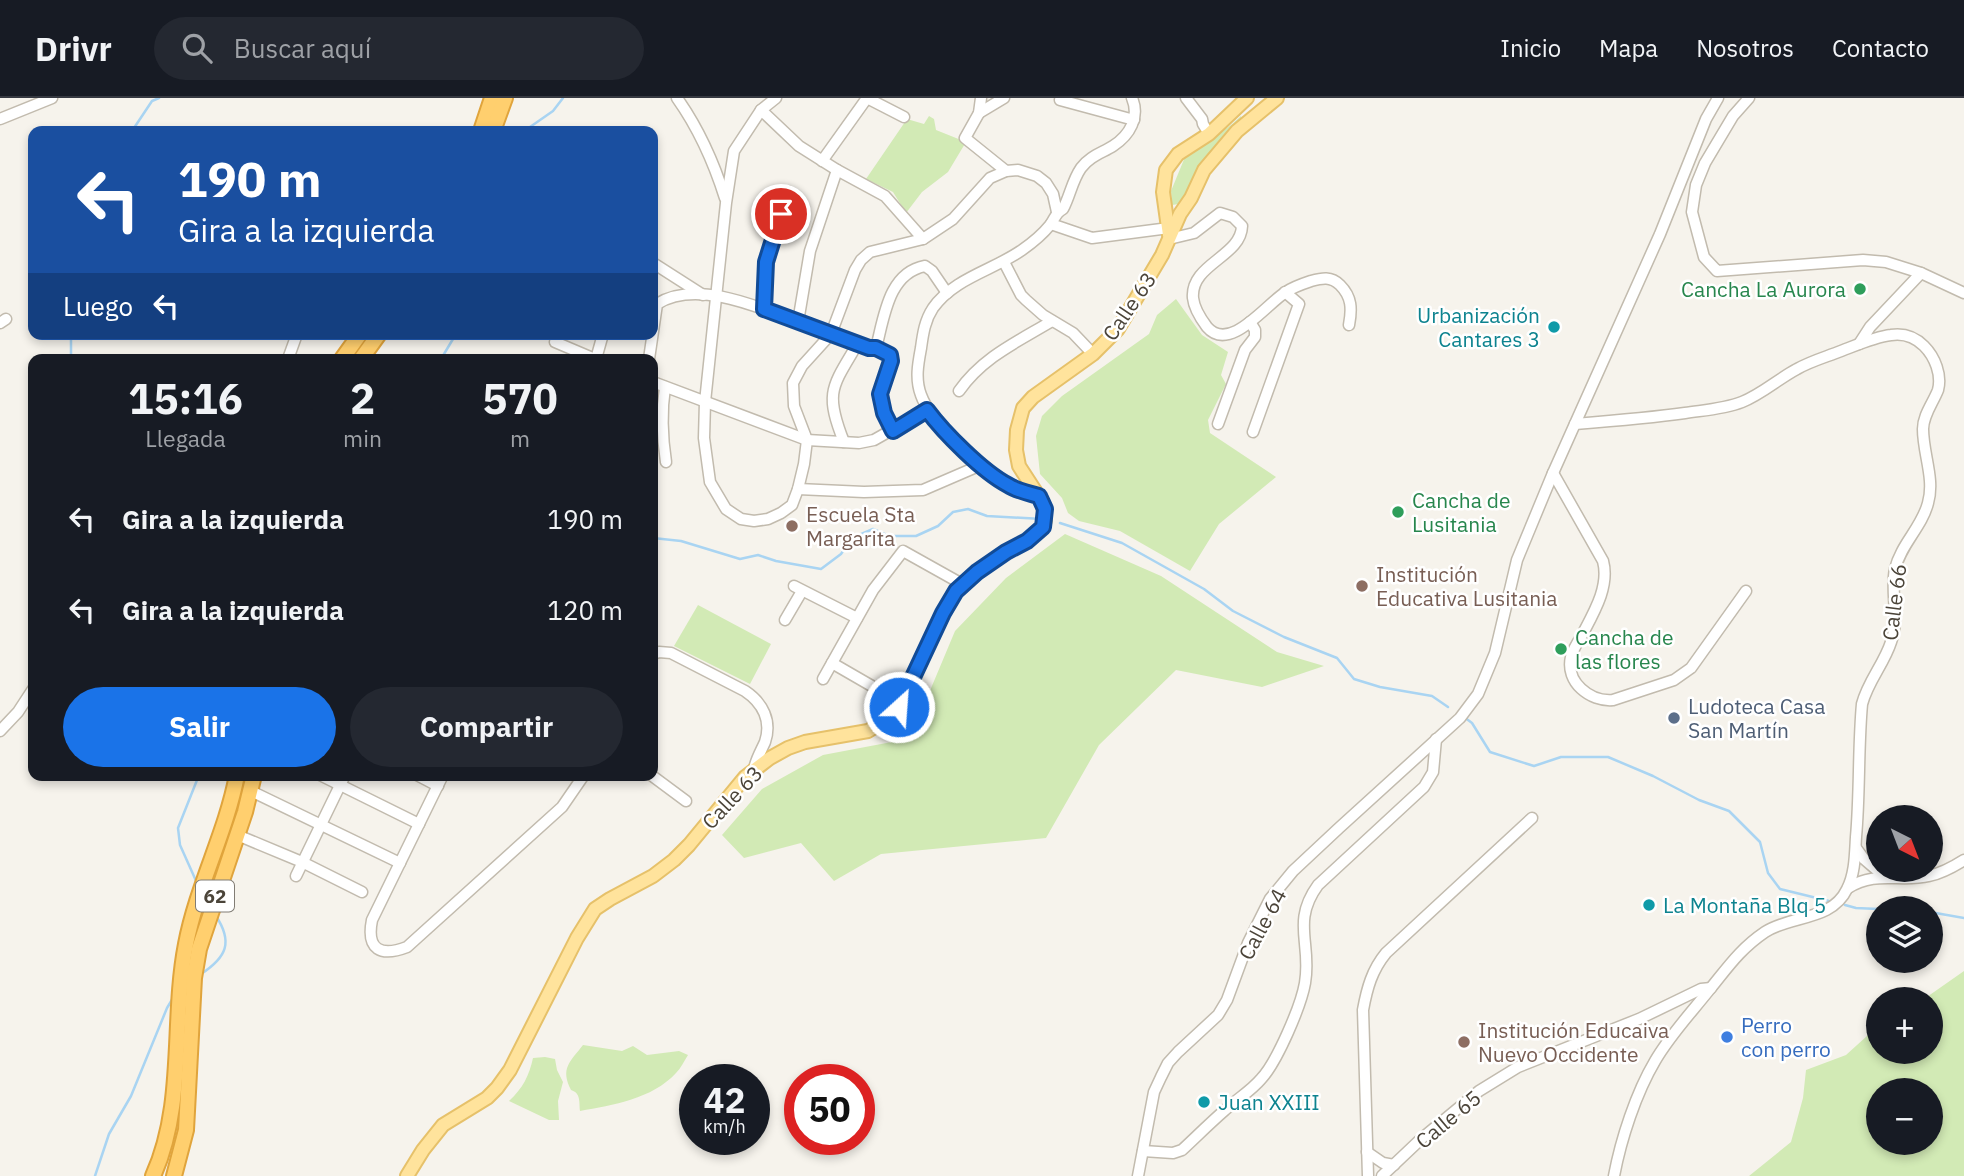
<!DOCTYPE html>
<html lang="es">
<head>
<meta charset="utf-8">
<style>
  :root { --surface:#171b24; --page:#242831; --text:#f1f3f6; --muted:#9ea1a6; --line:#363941; --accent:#1a73e8 }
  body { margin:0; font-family:"IBM Plex Sans",sans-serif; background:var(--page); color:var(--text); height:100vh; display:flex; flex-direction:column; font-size:26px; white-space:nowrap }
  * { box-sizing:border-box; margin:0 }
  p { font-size:23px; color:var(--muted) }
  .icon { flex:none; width:38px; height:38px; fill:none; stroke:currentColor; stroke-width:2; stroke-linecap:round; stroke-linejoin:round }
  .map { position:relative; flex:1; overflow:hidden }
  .sheet { position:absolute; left:28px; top:256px; width:630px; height:427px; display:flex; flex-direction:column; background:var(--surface); border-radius:14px; box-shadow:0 4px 10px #0003 }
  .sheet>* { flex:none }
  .top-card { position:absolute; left:28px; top:28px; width:630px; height:214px; border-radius:14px; box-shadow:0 4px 10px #0003; background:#1a4fa0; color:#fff; overflow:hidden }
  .needle { width:46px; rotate:138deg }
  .tools { position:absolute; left:1866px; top:707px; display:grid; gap:14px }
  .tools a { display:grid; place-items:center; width:77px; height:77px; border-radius:50%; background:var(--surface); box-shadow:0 4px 10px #0003; font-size:35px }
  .speed { position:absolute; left:679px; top:966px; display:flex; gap:14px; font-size:35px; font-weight:700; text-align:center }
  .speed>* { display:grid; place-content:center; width:91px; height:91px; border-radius:50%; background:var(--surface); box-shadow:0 4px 10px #0003; line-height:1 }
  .speed small { font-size:18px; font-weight:400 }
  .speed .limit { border:10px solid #d22; background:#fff; color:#111 }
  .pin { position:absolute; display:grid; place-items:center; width:60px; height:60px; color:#fff; margin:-30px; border:4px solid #fff; border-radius:50%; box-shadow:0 2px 7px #0007 }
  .me { position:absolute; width:77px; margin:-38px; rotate:26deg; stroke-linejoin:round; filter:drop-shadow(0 0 5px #0008) }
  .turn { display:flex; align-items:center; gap:24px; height:147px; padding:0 35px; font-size:32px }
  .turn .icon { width:91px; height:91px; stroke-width:2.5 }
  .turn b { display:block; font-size:49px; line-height:60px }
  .then { display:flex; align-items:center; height:66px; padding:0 35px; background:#0003; gap:14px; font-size:26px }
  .eta { display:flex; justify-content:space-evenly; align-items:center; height:119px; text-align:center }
  .eta b { font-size:42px; font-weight:800; line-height:49px }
  .cta { display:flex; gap:14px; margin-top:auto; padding:14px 35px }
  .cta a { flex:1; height:80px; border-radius:42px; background:var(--accent); color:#fff; font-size:28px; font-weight:800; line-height:80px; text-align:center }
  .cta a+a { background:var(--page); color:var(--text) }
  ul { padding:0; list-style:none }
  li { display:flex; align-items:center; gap:21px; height:91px; padding:0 35px }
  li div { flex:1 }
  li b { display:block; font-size:26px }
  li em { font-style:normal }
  header { display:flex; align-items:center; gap:42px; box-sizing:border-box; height:98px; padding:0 35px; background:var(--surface); border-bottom:2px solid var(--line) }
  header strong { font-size:33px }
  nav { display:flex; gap:38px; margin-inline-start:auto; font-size:24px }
  .search { width:490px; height:63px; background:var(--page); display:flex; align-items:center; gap:18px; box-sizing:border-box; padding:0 24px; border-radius:38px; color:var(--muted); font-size:26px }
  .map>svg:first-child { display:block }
</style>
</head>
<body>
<header>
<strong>Drivr</strong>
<div class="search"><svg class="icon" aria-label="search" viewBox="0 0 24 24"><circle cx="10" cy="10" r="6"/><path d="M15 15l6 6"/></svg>Buscar aquí</div>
<nav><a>Inicio</a><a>Mapa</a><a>Nosotros</a><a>Contacto</a></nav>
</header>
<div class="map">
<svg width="1964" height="1078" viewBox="0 0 1964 1078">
  <rect width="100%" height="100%" fill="#f6f3ec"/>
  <g fill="#d2eab5" fill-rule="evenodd">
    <polygon points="929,18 934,21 936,32 966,44 948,74 922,94 906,115 893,94 866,81 907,21 924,26"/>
    <polygon points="1241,18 1242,23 1179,106 1172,107 1171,93 1185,59 1231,27"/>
    <polygon points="1176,201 1202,237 1228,254 1221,277 1226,286 1208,322 1210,335 1276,379 1219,426 1190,473 1120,433 1079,423 1068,415 1062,400 1040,376 1036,338 1042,318 1062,298 1149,236 1157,217"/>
    <polygon points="1065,436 1161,478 1277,554 1324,568 1262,589 1176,572 1099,647 1046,740 881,756 834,783 801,745 744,760 722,737 762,691 823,657 897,643 924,607 955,533 1006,480"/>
    <polygon points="698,507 771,546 750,586 674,548"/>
    <path d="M 1964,873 L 1964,1078 L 1749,1078 L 1791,1044 L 1803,1000 L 1806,972 L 1846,957 L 1878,928 L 1878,954 L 1930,954 L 1930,901 L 1924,901 ZM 1878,992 L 1930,992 L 1930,1045 L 1878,1045 Z"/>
    <path d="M 583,947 L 622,953 L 633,948 L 647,957 L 679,953 L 688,957 C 684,963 681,970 676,975 C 652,1001 613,1007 580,1013 C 579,1004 581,995 571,992 C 560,970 570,964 583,947 Z"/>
    <path d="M 545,959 L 555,961 L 557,972 L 563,984 L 558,1003 L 559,1022 L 549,1022 L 509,1003 C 523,990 529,978 533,960 Z"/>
  </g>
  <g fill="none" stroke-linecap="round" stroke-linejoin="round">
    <g stroke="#a9d4f2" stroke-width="2.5">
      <polyline points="132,33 152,3 159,0"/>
      <polyline points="528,33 530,29 553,13 563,0"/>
      <polyline points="71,261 71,236"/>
      <polyline points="441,261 456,236"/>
      <polyline points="1060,425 1122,445 1204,491 1233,513 1284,539 1337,560 1354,581 1380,589 1432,598 1448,609"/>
      <polyline points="653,440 681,443 740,461 758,457 776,463 821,471 841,456 852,440 873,431 889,438 916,438 938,428 953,414 968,411 987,418 1042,421"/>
      <polyline points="1464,619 1472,625 1490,654 1534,668 1561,659 1608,659 1653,678 1699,702 1729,713 1760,744 1768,775 1780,791 1829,803"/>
      <polyline points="197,785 180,747 178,730 199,677"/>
      <polyline points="1845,807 1856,810 1878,811"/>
      <polyline points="1930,814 1964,820"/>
      <path d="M 201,876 C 227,859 233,844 216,818"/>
      <polyline points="95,1078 109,1036 131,998 167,910 173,900"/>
    </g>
    <g stroke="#c2bbae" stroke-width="13">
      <g id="minor">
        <path d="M 677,0 C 699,31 714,65 725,100"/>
        <polyline points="776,0 761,12 734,53 726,105 705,304 704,340 710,384 726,411 741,421 754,423 768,421 781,415 792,407 798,391 804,366 807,342 794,308 793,285 802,268 831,236 855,172 861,162 870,154 923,141 953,121 990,80 1006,73 1018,72 1037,78 1046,85 1053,96 1057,114"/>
        <polyline points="867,0 904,19"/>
        <polyline points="981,0 979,15 965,40 1006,73"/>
        <polyline points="1186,0 1202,21 1203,26 1209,36"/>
        <polyline points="1749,0 1733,18 1705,65 1696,87 1692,114 1704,159 1717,173 1863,162 1886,164 1921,175 1870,229 1859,246"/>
        <polyline points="1060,2 1134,22"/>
        <polyline points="761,12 799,48 837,72 885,98 923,141"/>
        <polyline points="979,15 1004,0"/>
        <polyline points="0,21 52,0"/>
        <polyline points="822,63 867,0"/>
        <polyline points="1051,126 1092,140 1169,130"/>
        <path d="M 1169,141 L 1194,135 L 1220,115 L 1233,119 L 1242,128 C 1241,159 1190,166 1193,200 C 1194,210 1201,221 1207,229 C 1230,256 1267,205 1286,194 C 1293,189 1302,186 1311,183 C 1322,180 1331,178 1340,187 C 1352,199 1352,211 1349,227"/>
        <polyline points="1004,164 1021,197 1026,202 1043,217 1073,235 1093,256"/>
        <polyline points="653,165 703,197"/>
        <polyline points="1921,175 1964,195"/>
        <polyline points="764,211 767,164 789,94"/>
        <polyline points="798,224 810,153 837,72"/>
        <polyline points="0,225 6,221"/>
        <polyline points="555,244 595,261"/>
        <path d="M 876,250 C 884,220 888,175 925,168 L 932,173 L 947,195"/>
        <polyline points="288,261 297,236"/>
        <polyline points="596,261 603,236"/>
        <path d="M 649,261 L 657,206 C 696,181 759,209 798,224 C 821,233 846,239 869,250 L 876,250 L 890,257 L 891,263 L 880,296 L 884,315 L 893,333"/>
        <polyline points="653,284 807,342 859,345 874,342 927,312"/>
        <path d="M 665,289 C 661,315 662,338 666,364"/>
        <path d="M 959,293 C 983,259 1017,244 1052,223"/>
        <polyline points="1218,326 1245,252 1255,239 1255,232 1250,224"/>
        <path d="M 1575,326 C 1612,323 1649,320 1685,315 C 1705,312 1724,311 1742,304 C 1762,296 1778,281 1797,271 C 1811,263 1826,259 1841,253 C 1857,247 1874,239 1891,237 C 1904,235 1915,239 1924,248 C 1935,259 1942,277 1938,292 C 1933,305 1923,317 1923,331 C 1923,356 1935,381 1928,405 C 1922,429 1901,446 1895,471 C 1890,495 1900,520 1891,544 C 1884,566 1868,583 1862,606 C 1858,650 1860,695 1856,739 C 1855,756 1855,776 1847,791 C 1832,823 1791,817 1765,834 C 1740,851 1728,869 1710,891 C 1691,915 1670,937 1655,963 C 1636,995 1621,1041 1614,1078"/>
        <polyline points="1253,334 1299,206 1285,194"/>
        <path d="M 844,344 C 824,294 832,289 858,245"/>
        <path d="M 1553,375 L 1603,463 C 1610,489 1593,516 1581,539 C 1577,545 1573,552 1571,559 C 1565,584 1590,604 1613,602 L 1674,582 L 1691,570 L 1746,493"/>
        <polyline points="798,391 864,394 923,392 981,367"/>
        <path d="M 1039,398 C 1027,395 1015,392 1004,385 C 980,371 930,323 921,297 C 915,281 918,266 921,250 C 923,235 925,222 933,210 C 954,180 994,172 1022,152 C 1032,145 1042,137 1050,127 C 1055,121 1055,115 1063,111 C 1070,98 1072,83 1081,70 C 1090,58 1102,55 1113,48 C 1130,37 1140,19 1132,0"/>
        <polyline points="794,488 857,520"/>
        <polyline points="785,522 802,493"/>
        <path d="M 653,556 L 659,554 L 671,555 L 745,593 C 763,605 772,623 765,644 C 761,653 756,661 754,671"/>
        <polyline points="832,565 877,591 888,621"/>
        <polyline points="823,581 873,492 903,453 962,486"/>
        <polyline points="0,633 18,614 33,591"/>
        <polyline points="320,677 419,726"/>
        <polyline points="417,677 438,688"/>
        <path d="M 443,677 L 372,822 C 366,852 381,859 407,849 L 562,709 L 584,677"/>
        <polyline points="651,677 686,703"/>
        <polyline points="255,695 400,765"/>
        <polyline points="242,739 302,764 362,794"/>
        <polyline points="1856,750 1864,761 1885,779"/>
        <polyline points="296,778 345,677"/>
        <path d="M 1848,790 C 1876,772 1900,785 1929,778 C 1942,775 1953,769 1964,762"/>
        <path d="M 1143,1053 L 1173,1055 L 1182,1052 C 1196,1039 1210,1025 1225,1012 C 1237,1001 1251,993 1261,981 C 1277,964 1301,908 1305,885 C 1312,846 1291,824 1318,787 L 1424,689 L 1433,674 L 1436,641"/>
        <polyline points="1367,1054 1383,1065 1394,1067"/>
        <polyline points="1138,1078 1154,994 1161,979 1168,965 1178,954 1218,917 1227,902 1248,845 1270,801 1293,773 1339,730 1460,620 1478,596 1495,555 1517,462 1553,375 1660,136 1706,21 1718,0"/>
        <path d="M 1368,1078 L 1363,912 C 1367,890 1372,872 1386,855 L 1532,720"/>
        <polyline points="1382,1078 1421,1041 1479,993 1518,969 1639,921 1701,891 1711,890"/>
      </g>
    </g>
    <g stroke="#e6c16a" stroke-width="16">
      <g id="major">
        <polyline points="1169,137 1163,94 1166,72 1178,56 1209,36 1247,0"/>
        <polyline points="407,1078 423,1052 443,1027 487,1000 497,990 510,972 577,840 595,811 610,801 653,778 674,762 689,747 745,679 770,660 788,650 805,644 868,633 888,621 899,609 943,515 956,493 977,474 1006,454 1027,443 1043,429 1045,422 1043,405 1019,368 1016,352 1017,332 1023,310 1033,299 1093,256 1118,231 1162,157 1180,116 1191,100 1204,72 1237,33 1277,0"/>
      </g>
    </g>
    <g stroke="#e0a43c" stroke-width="18">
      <g id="highway">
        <polyline points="481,33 492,0"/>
        <polyline points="493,33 505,0"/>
        <polyline points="342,261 360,236"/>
        <polyline points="361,261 379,236"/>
        <path d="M 153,1078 C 186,1005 171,923 186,846 C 197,788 226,735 237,677"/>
        <polyline points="174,1078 186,1032 194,880 199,851 245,714 254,677"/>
      </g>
    </g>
    <use href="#minor" stroke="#fff" stroke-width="10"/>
    <use href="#major" stroke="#ffe39c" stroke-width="12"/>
    <use href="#highway" stroke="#ffcf6e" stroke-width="14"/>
  </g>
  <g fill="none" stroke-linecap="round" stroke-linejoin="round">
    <g stroke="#114b97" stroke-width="18">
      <path id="route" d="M 781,116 L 766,164 L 764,211 L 869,250 L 876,250 L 890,257 L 891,263 L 880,296 L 884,315 L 893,333 L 927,312 C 944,335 983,374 1008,387 C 1017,393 1029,395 1039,398 L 1045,411 L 1043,429 L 1027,443 L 1006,454 L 977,474 L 956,493 L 943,515 L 899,609"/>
    </g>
    <use href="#route" stroke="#1a73e8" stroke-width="12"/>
  </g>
  <g fill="#2e9e5b" stroke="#fff" stroke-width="2.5">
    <circle cx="1860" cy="191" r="7"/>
    <circle cx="1398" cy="414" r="7"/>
    <circle cx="1561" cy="551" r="7"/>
  </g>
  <g fill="#0f9aa8" stroke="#fff" stroke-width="2.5">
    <circle cx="1554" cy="229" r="7"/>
    <circle cx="1649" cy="807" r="7"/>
    <circle cx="1204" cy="1004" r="7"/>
  </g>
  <g fill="#8d6e63" stroke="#fff" stroke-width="2.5">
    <circle cx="792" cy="428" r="7"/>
    <circle cx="1362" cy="488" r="7"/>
    <circle cx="1464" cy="944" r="7"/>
  </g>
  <circle fill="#5c6f8a" stroke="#fff" stroke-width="2.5" cx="1674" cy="620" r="7"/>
  <circle fill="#3f7fe0" stroke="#fff" stroke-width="2.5" cx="1727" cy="939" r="7"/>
  <g text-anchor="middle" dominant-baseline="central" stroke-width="5" stroke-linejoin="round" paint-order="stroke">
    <rect fill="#fff" stroke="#817c74" stroke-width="2" x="196" y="782.5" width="38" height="31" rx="5"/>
    <g font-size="19" font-weight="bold" fill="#4b4439">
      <text x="215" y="798">62</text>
    </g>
    <g font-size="21" fill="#27864d" stroke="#fff" text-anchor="start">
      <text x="1846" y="191" text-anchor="end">Cancha La Aurora</text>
      <text x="1412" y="402">Cancha de<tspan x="1412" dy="24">Lusitania</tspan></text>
      <text x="1575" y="539">Cancha de<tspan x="1575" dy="24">las flores</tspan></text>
    </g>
    <g font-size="21" fill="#4b4439" stroke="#fff">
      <text transform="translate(1129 208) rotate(-56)">Calle 63</text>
      <text transform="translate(1894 504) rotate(-83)">Calle 66</text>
      <text transform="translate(732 699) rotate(-47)">Calle 63</text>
      <text transform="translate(1262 826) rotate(-62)">Calle 64</text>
      <text transform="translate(1448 1021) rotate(-40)">Calle 65</text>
    </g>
    <g font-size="21" fill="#0d838f" stroke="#fff" text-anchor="start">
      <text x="1540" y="217" text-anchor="end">Urbanización<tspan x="1540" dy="24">Cantares 3</tspan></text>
      <text x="1663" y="807">La Montaña Blq 5</text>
      <text x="1218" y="1004">Juan XXIII</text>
    </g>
    <g font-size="21" fill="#785e54" stroke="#fff" text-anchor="start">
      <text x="806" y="416">Escuela Sta<tspan x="806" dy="24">Margarita</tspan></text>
      <text x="1376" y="476">Institución<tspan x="1376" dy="24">Educativa Lusitania</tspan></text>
      <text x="1478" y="932">Institución Educaiva<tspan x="1478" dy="24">Nuevo Occidente</tspan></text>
    </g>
    <g font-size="21" fill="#4e5e75" stroke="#fff" text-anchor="start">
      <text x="1688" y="608">Ludoteca Casa<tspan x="1688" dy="24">San Martín</tspan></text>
    </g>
    <g font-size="21" fill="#366cbe" stroke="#fff" text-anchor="start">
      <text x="1741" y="927">Perro<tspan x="1741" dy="24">con perro</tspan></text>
    </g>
  </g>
</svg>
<div class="tools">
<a><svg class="needle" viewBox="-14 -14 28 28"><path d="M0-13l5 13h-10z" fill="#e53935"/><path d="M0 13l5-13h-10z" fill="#9ea1a6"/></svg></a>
<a><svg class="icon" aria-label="layers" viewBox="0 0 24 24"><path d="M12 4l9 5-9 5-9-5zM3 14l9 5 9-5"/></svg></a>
<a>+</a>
<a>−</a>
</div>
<div class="speed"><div>42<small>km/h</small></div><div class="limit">50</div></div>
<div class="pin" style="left:781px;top:116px;background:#d93025"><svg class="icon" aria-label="arrive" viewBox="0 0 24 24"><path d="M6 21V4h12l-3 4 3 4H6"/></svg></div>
<svg class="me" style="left:899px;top:609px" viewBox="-20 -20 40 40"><circle r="17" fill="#1a73e8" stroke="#fff" stroke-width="3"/><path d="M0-11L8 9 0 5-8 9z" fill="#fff"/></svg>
<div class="top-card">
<div class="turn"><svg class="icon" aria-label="left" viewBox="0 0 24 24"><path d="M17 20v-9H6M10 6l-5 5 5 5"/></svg><div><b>190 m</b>Gira a la izquierda</div></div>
<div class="then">Luego<svg class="icon" aria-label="left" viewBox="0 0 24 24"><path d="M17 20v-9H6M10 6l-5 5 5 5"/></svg></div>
</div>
<section class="sheet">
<div class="eta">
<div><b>15:16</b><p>Llegada</p></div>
<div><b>2</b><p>min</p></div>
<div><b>570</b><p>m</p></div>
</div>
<ul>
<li><svg class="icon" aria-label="left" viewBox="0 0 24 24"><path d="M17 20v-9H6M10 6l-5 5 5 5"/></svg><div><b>Gira a la izquierda</b></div><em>190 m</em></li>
<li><svg class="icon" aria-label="left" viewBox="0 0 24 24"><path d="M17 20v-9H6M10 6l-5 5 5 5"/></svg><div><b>Gira a la izquierda</b></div><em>120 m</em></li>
</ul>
<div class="cta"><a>Salir</a><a>Compartir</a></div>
</section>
</div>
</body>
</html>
